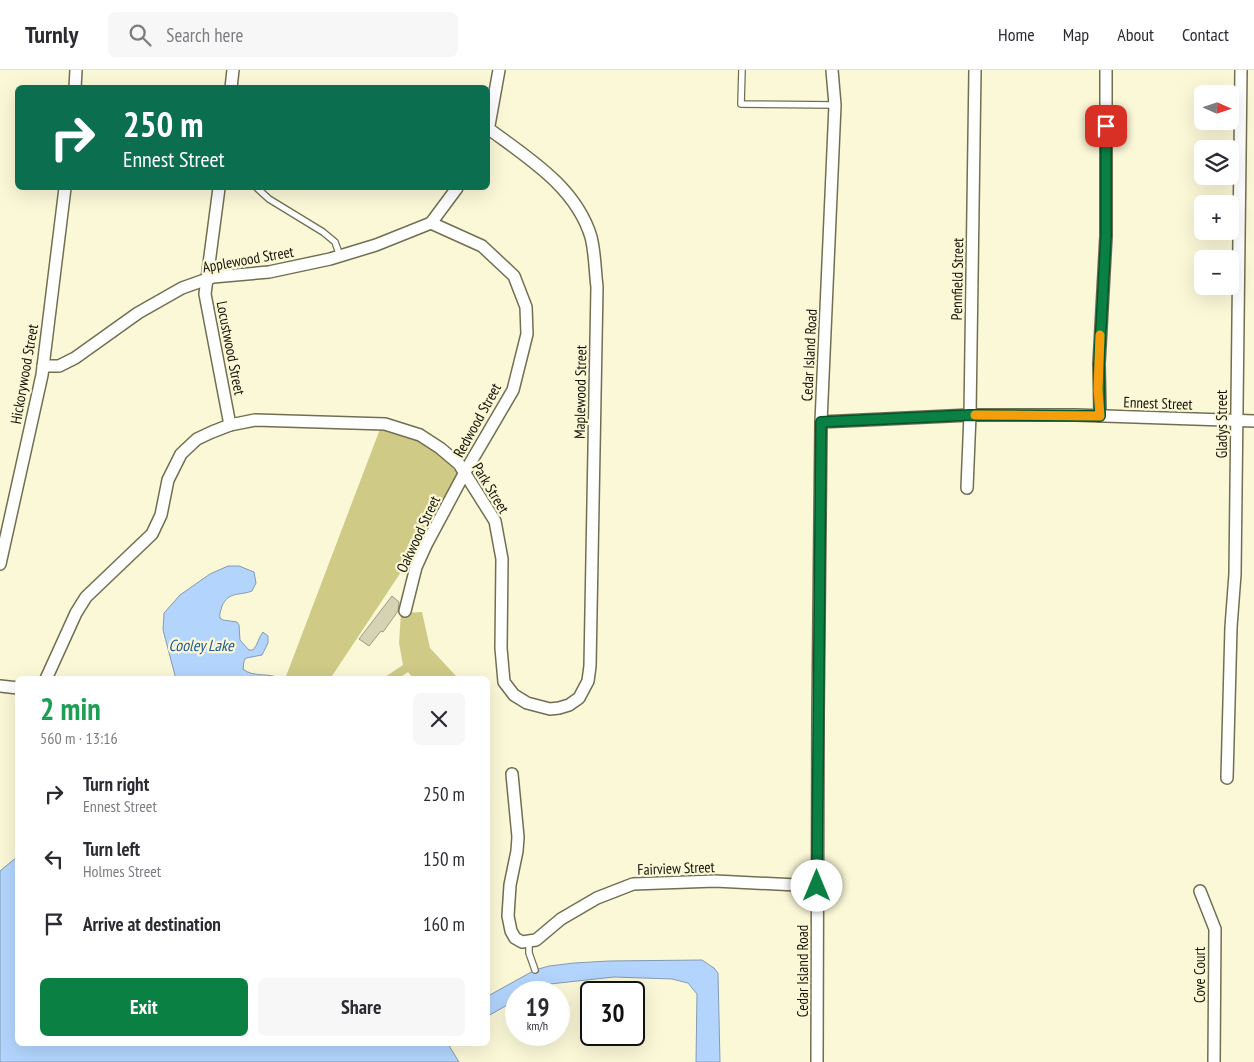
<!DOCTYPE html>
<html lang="en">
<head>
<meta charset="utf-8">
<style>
  :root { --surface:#fff; --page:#f7f7f7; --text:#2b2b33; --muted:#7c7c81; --line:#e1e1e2; --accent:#0b8043 }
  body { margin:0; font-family:"PT Sans Narrow",sans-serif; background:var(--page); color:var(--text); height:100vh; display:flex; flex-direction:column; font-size:19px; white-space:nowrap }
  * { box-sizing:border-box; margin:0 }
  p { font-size:16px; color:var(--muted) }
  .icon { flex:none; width:28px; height:28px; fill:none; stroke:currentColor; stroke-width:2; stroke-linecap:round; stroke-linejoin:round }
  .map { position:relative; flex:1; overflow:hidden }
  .drawer { position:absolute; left:15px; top:606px; width:475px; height:370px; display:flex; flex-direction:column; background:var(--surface); border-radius:8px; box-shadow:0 5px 20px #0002 }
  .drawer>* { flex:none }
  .top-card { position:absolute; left:15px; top:15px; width:475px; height:105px; border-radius:8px; box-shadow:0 5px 20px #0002; background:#0b6e4f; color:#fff; overflow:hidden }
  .needle { width:32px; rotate:93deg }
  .fabs { position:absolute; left:1194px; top:15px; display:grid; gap:10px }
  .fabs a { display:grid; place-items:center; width:45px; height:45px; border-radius:8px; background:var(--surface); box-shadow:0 5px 20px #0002; font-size:25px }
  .speed { position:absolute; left:505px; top:911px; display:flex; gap:10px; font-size:25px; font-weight:700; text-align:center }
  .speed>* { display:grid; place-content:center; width:65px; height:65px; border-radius:50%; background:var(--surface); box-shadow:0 5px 20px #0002; line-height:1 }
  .speed small { font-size:12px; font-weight:400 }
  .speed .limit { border:2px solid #111; border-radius:8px; background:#fff; color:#111 }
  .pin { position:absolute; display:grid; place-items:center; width:42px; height:42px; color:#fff; margin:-21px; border-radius:10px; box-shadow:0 2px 8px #0006 }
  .me { position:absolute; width:55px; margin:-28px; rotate:0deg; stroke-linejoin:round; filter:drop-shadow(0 0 4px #0008) }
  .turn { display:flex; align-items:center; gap:18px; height:105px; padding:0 25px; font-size:22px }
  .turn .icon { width:65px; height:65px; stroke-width:2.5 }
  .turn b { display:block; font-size:35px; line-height:42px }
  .round { display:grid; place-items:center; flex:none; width:52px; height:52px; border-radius:8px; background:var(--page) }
  .overview { display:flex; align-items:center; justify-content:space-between; height:85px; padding:0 25px }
  h1 { font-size:30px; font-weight:800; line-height:38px; color:#1e9e55 }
  .button { display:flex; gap:10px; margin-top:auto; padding:10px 25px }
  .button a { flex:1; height:58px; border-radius:8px; background:var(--accent); color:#fff; font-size:20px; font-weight:800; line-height:58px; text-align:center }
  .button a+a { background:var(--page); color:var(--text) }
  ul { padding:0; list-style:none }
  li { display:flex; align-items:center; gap:15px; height:65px; padding:0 25px }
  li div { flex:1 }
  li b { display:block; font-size:19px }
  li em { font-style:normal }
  header { display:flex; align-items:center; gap:30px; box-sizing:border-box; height:70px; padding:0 25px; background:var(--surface); border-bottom:1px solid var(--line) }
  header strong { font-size:24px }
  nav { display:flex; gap:28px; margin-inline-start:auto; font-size:18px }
  .search { width:350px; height:45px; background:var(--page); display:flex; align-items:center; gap:12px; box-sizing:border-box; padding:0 18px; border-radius:8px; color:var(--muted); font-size:19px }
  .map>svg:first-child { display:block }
</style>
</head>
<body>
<header>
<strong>Turnly</strong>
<div class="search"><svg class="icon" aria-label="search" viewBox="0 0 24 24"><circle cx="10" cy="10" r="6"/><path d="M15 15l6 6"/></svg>Search here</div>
<nav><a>Home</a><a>Map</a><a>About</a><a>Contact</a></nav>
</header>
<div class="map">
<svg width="1254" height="992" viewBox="0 0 1254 992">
  <rect width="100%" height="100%" fill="#fbf8d8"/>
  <g fill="#d0ca87">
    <path d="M 380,359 C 417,366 435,376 459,405 L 420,475 L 410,498 L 403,499 L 330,609 L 285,609 Z"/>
    <polygon points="422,542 430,578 456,606 461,609 414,609 408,602 397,609 382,609 403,595 399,573 401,543"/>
  </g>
  <g fill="#b3d5fd" stroke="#839ab3">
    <path d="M 228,496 L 239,496 L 254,502 L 256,513 L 252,521 C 239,526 229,521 222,536 C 221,541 219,543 220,548 L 223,550 L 237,552 L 239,555 L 240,570 L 249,580 L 253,580 C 258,575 258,568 263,562 L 268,566 L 268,573 L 262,585 L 246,588 L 244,591 L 243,599 C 253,608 270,602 281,609 L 176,609 L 163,560 L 164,543 L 180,525 L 210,504 Z"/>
    <polygon points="17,787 18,974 448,974 459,992 0,992 0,801"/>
    <polygon points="702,890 714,898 718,903 720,992 696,992 697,924 688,913 672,909 614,907 550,914 529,922 516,922 516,930 488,946 488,926 535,900 549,896 574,893 609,891"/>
  </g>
  <polygon fill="#d6d3b4" stroke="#9d9b7c" points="392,526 399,532 398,541 383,562 381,561 369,576 359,569"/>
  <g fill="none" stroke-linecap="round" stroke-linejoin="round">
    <g stroke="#716f52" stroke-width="8">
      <g id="service">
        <polyline points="742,0 741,34 835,35"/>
        <polyline points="257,118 269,129 323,162 335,172 340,186"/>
        <polyline points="529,872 529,883 535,900"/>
      </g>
    </g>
    <g stroke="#716f52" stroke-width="14">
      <g id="minor">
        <polyline points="75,18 76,0"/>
        <polyline points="231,18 233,0"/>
        <polyline points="488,61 499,0"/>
        <polyline points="219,118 205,224 230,355"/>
        <polyline points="43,296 59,296 75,288 138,243 182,218 213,207 269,202 330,189 376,175 431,153 457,118"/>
        <polyline points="1100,346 1099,294 1106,166 1106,0"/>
        <polyline points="821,352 970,345 1075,345 1254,351"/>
        <polyline points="967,418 970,345 975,0"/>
        <polyline points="0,494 42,305 65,118"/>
        <polyline points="405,541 416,497 426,475 465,402 513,320 527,264 526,237 514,206 482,176 431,153"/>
        <path d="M 46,609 L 76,543 L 86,527 L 152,464 L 161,445 L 168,410 L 181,384 L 197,369 L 212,362 L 230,355 L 255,350 L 385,354 L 420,365 L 440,378 L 459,394 L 495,451 L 502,489 L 501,578 L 504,612 L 514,625 L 527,633 L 550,639 L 559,638 L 569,635 L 579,628 L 588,611 L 590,596 L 597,217 C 595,201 595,182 591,167 C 576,117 528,88 489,59"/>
        <polyline points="0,616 18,618"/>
        <polyline points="512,704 518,767 517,781 510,815 508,846 511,861 515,868 522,872 536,870 561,849 597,828 633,814 715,811 817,816"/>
        <polyline points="1227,708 1231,557 1235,504 1241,0"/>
        <polyline points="1200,821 1215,859 1214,992"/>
        <polyline points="817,992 818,645 821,352 835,35 832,0"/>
      </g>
    </g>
    <use href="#service" stroke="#fff" stroke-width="5.5"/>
    <use href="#minor" stroke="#fff" stroke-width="11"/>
  </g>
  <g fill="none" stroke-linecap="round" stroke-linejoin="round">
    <g stroke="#07532c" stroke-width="12">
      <polyline id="route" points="817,816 821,352 970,345 1100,346 1099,294 1106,166 1106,56"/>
    </g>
    <use href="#route" stroke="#0b8043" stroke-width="9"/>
    <polyline stroke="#f59e0b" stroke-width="9" points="975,345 1100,346 1098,320 1100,265"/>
  </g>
  <g text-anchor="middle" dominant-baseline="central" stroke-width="4.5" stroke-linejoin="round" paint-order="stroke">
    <g font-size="15" fill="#131207" stroke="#fbf8d8">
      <text transform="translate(248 189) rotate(-10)">Applewood Street</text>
      <text transform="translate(957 209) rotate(-89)">Pennfield Street</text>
      <text transform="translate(231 278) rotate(79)">Locustwood Street</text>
      <text transform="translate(809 285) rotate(-87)">Cedar Island Road</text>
      <text transform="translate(24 304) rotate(-80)">Hickorywood Street</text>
      <text transform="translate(580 322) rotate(-89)">Maplewood Street</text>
      <text transform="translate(1158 333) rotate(2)">Ennest Street</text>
      <text transform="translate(477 350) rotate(-61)">Redwood Street</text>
      <text transform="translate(1221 354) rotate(-90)">Gladys Street</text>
      <text transform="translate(491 418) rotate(59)">Park Street</text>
      <text transform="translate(418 464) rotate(-65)">Oakwood Street</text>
      <text transform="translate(676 798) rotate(-2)">Fairview Street</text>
      <text transform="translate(802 901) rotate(-90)">Cedar Island Road</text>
      <text transform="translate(1199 905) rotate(-90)">Cove Court</text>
    </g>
    <g font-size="16" font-style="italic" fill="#205994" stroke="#fbf8d8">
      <text x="201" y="575">Cooley Lake</text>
    </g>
  </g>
</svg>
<div class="fabs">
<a><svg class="needle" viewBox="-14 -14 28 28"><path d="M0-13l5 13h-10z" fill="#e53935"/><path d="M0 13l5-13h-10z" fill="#7c7c81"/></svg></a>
<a><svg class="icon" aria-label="layers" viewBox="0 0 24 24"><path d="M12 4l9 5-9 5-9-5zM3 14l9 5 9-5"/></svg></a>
<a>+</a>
<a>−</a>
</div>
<div class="speed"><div>19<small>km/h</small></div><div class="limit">30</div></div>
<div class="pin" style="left:1106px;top:56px;background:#d93025"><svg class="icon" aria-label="arrive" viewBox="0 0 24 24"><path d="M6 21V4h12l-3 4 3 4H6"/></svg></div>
<svg class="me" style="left:817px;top:816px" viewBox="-20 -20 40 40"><circle r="19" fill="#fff"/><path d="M0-13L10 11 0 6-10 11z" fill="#0b8043"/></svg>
<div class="top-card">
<div class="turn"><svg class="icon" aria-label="right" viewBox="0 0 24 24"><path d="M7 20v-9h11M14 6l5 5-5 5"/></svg><div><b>250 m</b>Ennest Street</div></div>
</div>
<section class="drawer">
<div class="overview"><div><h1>2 min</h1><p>560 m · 13:16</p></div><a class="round"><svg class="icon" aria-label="close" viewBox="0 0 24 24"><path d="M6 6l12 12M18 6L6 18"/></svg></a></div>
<ul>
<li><svg class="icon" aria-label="right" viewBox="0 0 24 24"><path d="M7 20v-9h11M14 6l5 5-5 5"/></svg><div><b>Turn right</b><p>Ennest Street</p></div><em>250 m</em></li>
<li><svg class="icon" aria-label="left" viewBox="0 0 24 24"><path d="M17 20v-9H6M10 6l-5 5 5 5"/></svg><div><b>Turn left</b><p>Holmes Street</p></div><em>150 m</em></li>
<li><svg class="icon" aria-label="arrive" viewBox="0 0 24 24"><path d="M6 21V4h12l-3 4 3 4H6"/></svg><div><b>Arrive at destination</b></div><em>160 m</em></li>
</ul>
<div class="button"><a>Exit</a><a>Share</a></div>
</section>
</div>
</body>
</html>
